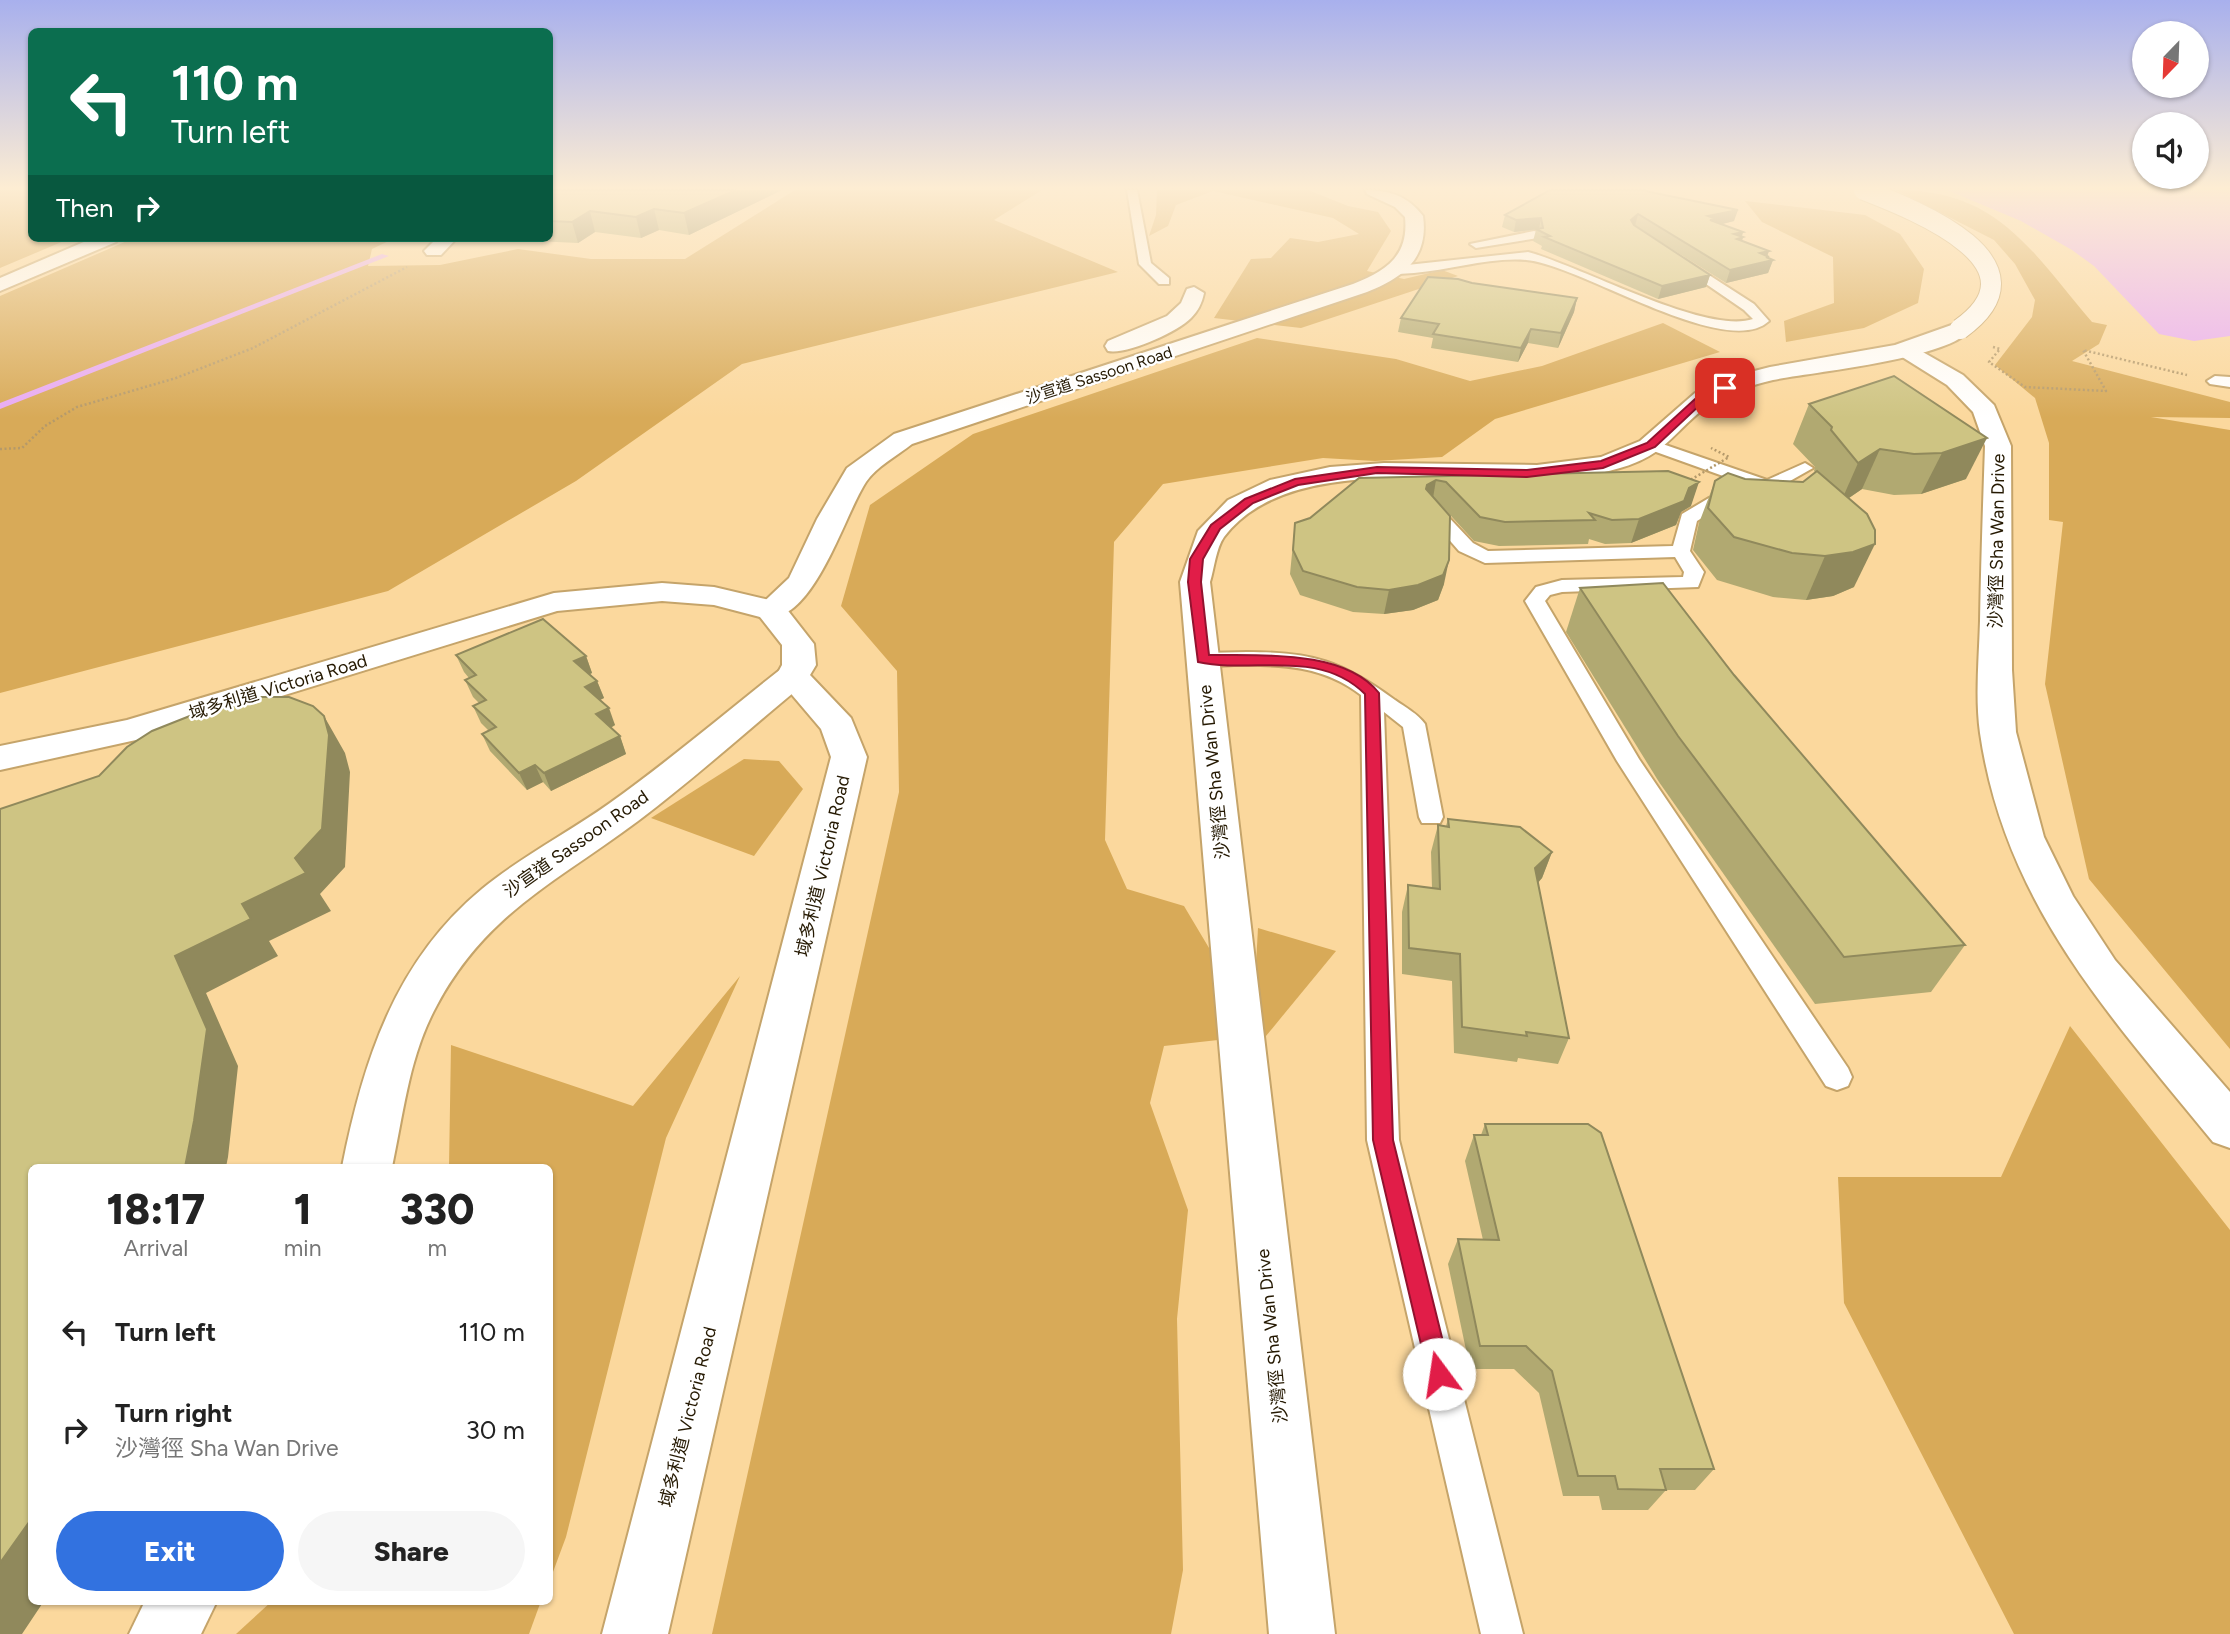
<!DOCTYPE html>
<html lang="en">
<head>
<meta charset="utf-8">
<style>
  :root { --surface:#fff; --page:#f6f6f6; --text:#222; --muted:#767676; --accent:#3272e0 }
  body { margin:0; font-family:Figtree,"Noto Sans TC",sans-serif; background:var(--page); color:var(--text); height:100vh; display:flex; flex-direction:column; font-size:26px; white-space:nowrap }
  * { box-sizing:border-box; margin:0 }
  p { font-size:23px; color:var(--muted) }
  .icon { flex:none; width:38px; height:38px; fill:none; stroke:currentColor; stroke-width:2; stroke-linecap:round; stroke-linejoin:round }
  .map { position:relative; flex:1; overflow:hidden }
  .details { position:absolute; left:28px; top:1164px; width:525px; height:441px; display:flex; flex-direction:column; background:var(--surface); border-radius:10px; box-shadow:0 2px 5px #0004 }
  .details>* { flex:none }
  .guide { position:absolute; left:28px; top:28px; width:525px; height:214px; border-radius:10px; box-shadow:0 2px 5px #0004; background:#0b6e4f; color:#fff; overflow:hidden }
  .needle { width:46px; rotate:203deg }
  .controls { position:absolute; left:2132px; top:21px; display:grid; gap:14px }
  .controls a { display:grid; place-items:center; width:77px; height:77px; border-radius:50%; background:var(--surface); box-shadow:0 2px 5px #0004; font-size:35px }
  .pin { position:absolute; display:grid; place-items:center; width:60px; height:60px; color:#fff; margin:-30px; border-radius:14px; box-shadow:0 4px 10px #0006 }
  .me { position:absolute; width:77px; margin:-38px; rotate:346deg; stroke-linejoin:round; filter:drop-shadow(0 0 5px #0008) }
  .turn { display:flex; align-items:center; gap:24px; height:147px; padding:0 28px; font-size:32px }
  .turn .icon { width:91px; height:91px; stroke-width:2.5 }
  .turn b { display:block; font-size:49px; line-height:60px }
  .then { display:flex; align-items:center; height:66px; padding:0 28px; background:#0003; gap:14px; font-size:26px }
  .eta { display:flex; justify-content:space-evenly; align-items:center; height:119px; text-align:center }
  .eta b { font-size:42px; font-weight:800; line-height:49px }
  .action { display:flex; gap:14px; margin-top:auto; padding:14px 28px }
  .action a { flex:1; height:80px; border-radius:42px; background:var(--accent); color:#fff; font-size:28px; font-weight:800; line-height:80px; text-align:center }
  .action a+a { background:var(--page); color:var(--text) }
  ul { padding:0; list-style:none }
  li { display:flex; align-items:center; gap:21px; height:98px; padding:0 28px }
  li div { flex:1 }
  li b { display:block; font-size:26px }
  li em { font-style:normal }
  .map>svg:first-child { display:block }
</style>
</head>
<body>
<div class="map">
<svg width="2230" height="1634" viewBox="0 0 2230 1634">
  <rect width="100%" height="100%" fill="#fbd89d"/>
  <g fill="#d8aa58">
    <polygon points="0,190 31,190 32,238 71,238 0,268"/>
    <polygon points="795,190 1042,190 994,220 1118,272 742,364 576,481 388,591 0,693 0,296 134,238 395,238 372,249 368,266 440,265 518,249 591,259 685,259"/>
    <polygon points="1157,190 1308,190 1348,206 1378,212 1391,231 1367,271 1404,279 1442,270 1458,276 1301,328 1214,318 1251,259 1271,258 1290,238 1318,242 1359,234 1333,218 1213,191 1176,205 1168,226 1149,236 1156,215"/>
    <path d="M 1896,190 C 1998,189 2032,252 2092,322 L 2107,325 L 2099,344 L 2072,361 L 2230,402 L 2230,418 L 2151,417 L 2230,430 L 2230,1049 L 2089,879 L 2045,684 L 2063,522 L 2049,520 L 2049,443 L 2035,398 L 1995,365 L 2032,317 L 2035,300 L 2015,264 L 1994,240 Z"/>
    <polygon points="1745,201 1865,215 1900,234 1924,269 1918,303 1864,328 1786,342 1784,321 1834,303 1833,257 1762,222"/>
    <polygon points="1663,323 1720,352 1495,419 1442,457 1375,461 1323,458 1163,484 1114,542 1105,840 1127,889 1184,906 1212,953 1218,1040 1164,1046 1150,1103 1188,1210 1177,1319 1183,1570 1171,1634 712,1634 899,792 897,671 841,606 870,505 973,434 1257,338 1396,359 1470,381 1542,366"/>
    <polygon points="744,759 779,761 803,789 754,856 651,818"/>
    <polygon points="1258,928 1336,951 1266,1036 1252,1037"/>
    <polygon points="740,976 666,1138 566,1537 550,1580 550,1167 449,1167 451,1045 633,1106"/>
    <polygon points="2070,1026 2230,1230 2230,1634 2014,1634 1844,1303 1838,1177 2001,1177"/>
    <polygon points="272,1601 541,1601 529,1634 236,1634"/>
  </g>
  <polygon fill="#e8aaf5" points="1947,190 2230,190 2230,336 2194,341 2159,334 2094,266 2072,250 2021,221"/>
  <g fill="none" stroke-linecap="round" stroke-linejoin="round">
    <polygon fill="#e8aaf5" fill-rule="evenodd" points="382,254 389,256 0,409 0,403"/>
    <g stroke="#c5a46a" stroke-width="4">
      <g id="service">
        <polygon points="1127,190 1137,190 1151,263 1169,278 1169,284 1159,284 1139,264"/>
        <polygon points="1534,231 1538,232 1538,238 1476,248 1470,244"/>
        <path d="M 1528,252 C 1581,266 1706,335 1753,319 L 1744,310 L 1674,262 L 1684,259 L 1754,304 L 1769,321 C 1726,361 1579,264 1526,260 C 1490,257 1451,270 1414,273 L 1398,274 L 1392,270 L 1398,266 Z"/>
        <polygon points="2215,376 2230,377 2230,387 2210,384 2207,381"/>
        <polygon points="1651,440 1767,480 1805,463 1813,468 1774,490 1721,506 1697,521 1690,551 1704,572 1698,587 1562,592 1550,595 1545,601 1639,759 1848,1068 1852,1077 1848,1086 1837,1090 1826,1086 1617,761 1525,601 1536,587 1562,580 1683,577 1684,572 1675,557 1485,563 1459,551 1424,511 1433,506 1439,507 1473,543 1488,551 1673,546 1682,514 1709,498 1751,486 1645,448 1645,442"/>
        <path d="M 1247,652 C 1313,652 1342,661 1395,700 C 1405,707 1418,714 1425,724 L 1443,817 L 1440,823 L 1422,823 L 1419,817 L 1403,727 L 1384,712 L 1399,1140 L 1523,1634 L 1481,1634 L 1367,1140 L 1361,695 C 1324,666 1281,664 1234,665 C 1222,665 1200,670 1192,659 L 1203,653 Z"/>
      </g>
    </g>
    <g stroke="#c5a46a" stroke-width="4">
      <g id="minor">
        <path d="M 1365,190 C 1389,190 1408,196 1423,216 C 1429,258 1403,278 1367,292 L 912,444 C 898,455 876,467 866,482 C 843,517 812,630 760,617 L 755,610 L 789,578 L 817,519 L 847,468 L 894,434 L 1353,284 C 1386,271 1409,256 1405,217 L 1395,207 L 1367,194 Z"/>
        <polygon points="437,238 457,238 441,255 427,255 424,251"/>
        <path d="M 1194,287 L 1204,293 C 1202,303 1198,311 1191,318 C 1177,332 1127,355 1108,351 L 1105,346 L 1108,341 L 1167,316 L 1181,303 L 1187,289 Z"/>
        <path d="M 1907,343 L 1963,375 L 1994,405 L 2011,446 L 2012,670 L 2016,732 L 2044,837 L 2073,896 L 2115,960 L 2230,1092 L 2230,1148 L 2213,1142 C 2108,1013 2005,904 1980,733 C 1975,697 1979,658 1980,621 C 1981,563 1983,504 1985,446 L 1973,412 L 1947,385 L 1899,355 L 1896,350 L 1899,345 Z"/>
      </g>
    </g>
    <g stroke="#c5a46a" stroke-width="4">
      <g id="tertiary">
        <path d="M 1960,322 L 1968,324 L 1971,329 C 1950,359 1812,372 1773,380 C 1752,385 1727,392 1709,405 C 1674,430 1667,455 1620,468 C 1593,476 1565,480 1536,481 C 1445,484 1287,454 1224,537 C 1216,548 1214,569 1210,582 L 1335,1634 L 1269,1634 L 1180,582 L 1198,531 L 1228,500 L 1270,480 L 1330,467 L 1384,463 L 1537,465 L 1601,457 L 1640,441 L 1695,393 L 1731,377 L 1770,367 L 1895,345 Z"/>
        <path d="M 793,666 L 805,669 L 810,676 L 805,683 C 749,729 695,778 638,821 C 558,881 487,912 437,1005 C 409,1056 404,1111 392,1167 L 342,1167 C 363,1061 395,961 482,889 C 522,856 568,833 610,803 C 669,761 724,714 781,669 Z"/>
        <polygon points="145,1601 217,1601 201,1634 129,1634"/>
      </g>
    </g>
    <g stroke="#c5a46a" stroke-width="4">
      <g id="secondary">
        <polygon points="93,238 118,238 116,242 0,291 0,278"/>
        <polygon points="662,583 714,587 782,603 814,644 816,665 810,675 851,718 867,757 668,1634 602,1634 831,757 821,729 776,676 782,665 782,645 760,617 714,605 662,601 557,611 145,738 0,770 0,746 127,720 554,593"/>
      </g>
    </g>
    <g stroke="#b4996a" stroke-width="2.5" stroke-dasharray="2 2.5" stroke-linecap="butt">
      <polyline points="1993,347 2000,349 1989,362 2025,387 2106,391 2083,350 2187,375"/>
      <polyline points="0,449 22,448 45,426 77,407 176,378 253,348 407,267"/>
    </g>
    <use href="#service" fill="#fff" fill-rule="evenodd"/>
    <use href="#minor" fill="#fff" fill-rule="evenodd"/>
    <use href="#tertiary" fill="#fff" fill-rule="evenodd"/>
    <use href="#secondary" fill="#fff" fill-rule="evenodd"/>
    <g stroke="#c5a46a" stroke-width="22" stroke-linecap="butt">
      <path id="tertiary-bridge" d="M 1864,190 C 1918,211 2051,264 1960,329"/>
    </g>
    <polyline stroke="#b4996a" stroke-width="2.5" stroke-dasharray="2 2.5" stroke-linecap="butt" points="1687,482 1729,457 1711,448"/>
    <use href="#tertiary-bridge" stroke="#fff" stroke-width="20"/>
  </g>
  <g fill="#b1a971">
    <polygon points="550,190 782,190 689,235 659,230 641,238 595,232 578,243 490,239 550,238"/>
    <polygon points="1550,190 1734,221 1721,224 1743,232 1742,237 1743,237 1742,241 1768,256 1769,258 1773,260 1768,273 1726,283 1640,229 1710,275 1706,287 1658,299 1541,249 1542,246 1533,241 1536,230 1514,232 1502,227 1505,215"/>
    <polygon points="1472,283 1577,298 1574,312 1558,348 1528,343 1518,362 1431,348 1433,338 1398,332 1401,318"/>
    <polygon points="1894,376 1966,479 1921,494 1894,495 1862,489 1849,498 1854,587 1833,596 1806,600 1773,597 1717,580 1693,550 1699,523 1715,481 1745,479 1803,482 1815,472 1814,471 1815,467 1793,444 1809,404"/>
    <polygon points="1668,471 1691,506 1681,512 1676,525 1631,543 1605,544 1589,539 1588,544 1499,546 1474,541 1441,505 1444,584 1438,600 1413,610 1384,614 1353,612 1300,595 1290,574 1295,523 1310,518 1359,478"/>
    <polygon points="1580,588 1734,675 1965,945 1931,992 1815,1004 1659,782 1566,632"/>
    <polygon points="456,655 586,656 592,673 590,674 597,681 604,698 600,700 615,725 611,728 620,736 626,754 551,791 543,782 527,790 490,751 482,734 489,731 481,723 473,706 479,703 473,697 465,680 469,678 464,672"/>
    <polygon points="1448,819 1552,852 1542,878 1538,883 1569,1038 1558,1064 1518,1058 1517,1062 1454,1053 1452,981 1402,974 1402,912 1408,885 1432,888 1431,852 1438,825 1446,826"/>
    <polygon points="1485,1124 1714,1469 1695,1490 1666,1490 1648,1510 1602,1510 1599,1496 1563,1496 1539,1393 1514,1369 1470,1369 1448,1264 1458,1239 1483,1240 1465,1161 1474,1135 1481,1135"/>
  </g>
  <g fill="#90895c">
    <polygon points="735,190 782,190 689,235 684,213"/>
    <polygon points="654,209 659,230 641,238 636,217"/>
    <polygon points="1738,210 1734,221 1715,226 1708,216"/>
    <polygon points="590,211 595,232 578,243 572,222"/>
    <polygon points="1638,214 1635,226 1631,220"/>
    <polygon points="1541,218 1539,229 1514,232 1516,220"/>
    <polygon points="1743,232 1741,238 1743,237 1739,250 1734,234"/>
    <polygon points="1769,251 1767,257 1769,257 1768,261 1773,260 1768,273 1726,283 1730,270 1760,253"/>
    <polygon points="1710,275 1706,287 1658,299 1662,286"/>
    <polygon points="1577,298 1574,312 1558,348 1561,333"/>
    <polygon points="1531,329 1528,343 1518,362 1521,348"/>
    <polygon points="1987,438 1966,479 1921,494 1942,453"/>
    <polygon points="1880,449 1862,489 1840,504 1858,463"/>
    <polygon points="1436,480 1432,504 1423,509 1427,485"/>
    <polygon points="1699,482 1691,506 1681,512 1676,525 1631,543 1639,519"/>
    <polygon points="1875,544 1854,587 1833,596 1806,600 1825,556"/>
    <polygon points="1449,560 1444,584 1438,600 1413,610 1384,614 1389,590"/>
    <polygon points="586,656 592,673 581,678 574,661"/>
    <polygon points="597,681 604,698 591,704 585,687"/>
    <polygon points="609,708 615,725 602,732 596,714"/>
    <polygon points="324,716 345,753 350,772 345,867 320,894 331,911 269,941 278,956 206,993 238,1066 228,1157 226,1167 185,1167 175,956 295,858"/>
    <polygon points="620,736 626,754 551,791 544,773"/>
    <polygon points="535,765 543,782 527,790 519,773"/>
    <polygon points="1552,852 1542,878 1527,894 1535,868"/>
    <polygon points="32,1518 32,1601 44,1601 22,1634 0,1634 0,1563"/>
  </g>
  <g fill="#cec483" stroke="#90895c" stroke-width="2">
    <polygon points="550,190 736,190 684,213 654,209 636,217 590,211 572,222 550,221"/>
    <polygon points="1550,190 1644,190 1650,192 1738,210 1708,216 1717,219 1710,220 1743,232 1734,234 1743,237 1737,239 1769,251 1760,253 1769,257 1766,257 1773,260 1730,270 1638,214 1631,220 1634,225 1710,275 1662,286 1544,237 1550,236 1536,229 1543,228 1541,218 1516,220 1505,215"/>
    <polygon points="1428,277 1458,279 1472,283 1577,298 1561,333 1531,329 1521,348 1433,334 1439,324 1401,318"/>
    <polygon points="1894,376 1987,438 1942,453 1914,454 1880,449 1858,463 1831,430 1832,427 1809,404"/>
    <polygon points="1668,471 1699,482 1689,488 1684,501 1639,519 1612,520 1589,513 1595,520 1505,522 1480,517 1446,482 1436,480 1427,485 1426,489 1450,516 1449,560 1443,575 1418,585 1389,590 1357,587 1303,571 1293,550 1295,523 1310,518 1359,478"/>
    <polygon points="1817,471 1867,514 1875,530 1875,544 1853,552 1825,556 1792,553 1734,537 1708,508 1715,481 1728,473 1745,479 1803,482"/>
    <polygon points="1663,583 1734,675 1965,945 1844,957 1678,736 1580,588"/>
    <polygon points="543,619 586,656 574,661 597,681 585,687 609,708 596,714 620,736 544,773 535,765 519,773 482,734 496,727 473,706 486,700 465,680 476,675 456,655"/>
    <polygon points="255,697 289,697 313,706 324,716 329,735 322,829 295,858 306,873 242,904 251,919 175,956 207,1029 194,1121 185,1167 32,1167 32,1518 0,1563 0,809 99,776 127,747 152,731 220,704"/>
    <polygon points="1448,819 1520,827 1552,852 1535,868 1569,1038 1526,1032 1527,1036 1462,1027 1460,954 1409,948 1408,885 1440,889 1438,825 1449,827"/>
    <polygon points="1485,1124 1588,1124 1601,1133 1714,1469 1660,1469 1666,1490 1618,1489 1615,1476 1578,1476 1552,1371 1526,1346 1480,1346 1458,1239 1499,1240 1474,1135 1488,1135"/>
  </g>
  <linearGradient id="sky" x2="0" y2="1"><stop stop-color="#a8b0ed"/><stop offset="0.45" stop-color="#fdedd3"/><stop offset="1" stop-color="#fdedd3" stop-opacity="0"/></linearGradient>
  <rect width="2230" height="418" fill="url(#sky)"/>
  <path fill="#e11d48" stroke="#92132f" stroke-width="2" d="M 1722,386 L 1730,388 L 1702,403 L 1655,447 L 1603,468 L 1527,477 L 1377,473 L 1298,485 L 1253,503 L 1220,529 L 1203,559 L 1201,582 L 1209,655 C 1261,656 1344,649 1379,693 L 1393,1140 L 1451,1374 L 1448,1382 L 1439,1386 L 1431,1382 L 1428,1374 L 1373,1140 L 1365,694 C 1318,648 1254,674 1198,662 L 1188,582 L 1190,559 L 1211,525 L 1245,499 L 1295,479 L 1377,467 L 1527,470 L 1601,461 L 1647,443 L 1695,399 Z"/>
  <g text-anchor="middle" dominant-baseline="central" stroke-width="5" stroke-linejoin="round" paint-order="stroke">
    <g font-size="16" fill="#251902" stroke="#fff">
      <text transform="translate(1099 375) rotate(-18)">沙宣道 Sassoon Road</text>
    </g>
    <g font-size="18" fill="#251902" stroke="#fff">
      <text transform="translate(1997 541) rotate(-89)">沙灣徑 Sha Wan Drive</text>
      <text transform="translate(278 687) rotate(-17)">域多利道 Victoria Road</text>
      <text transform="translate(1214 772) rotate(-96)">沙灣徑 Sha Wan Drive</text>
      <text transform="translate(576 844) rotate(-35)">沙宣道 Sassoon Road</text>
      <text transform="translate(823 866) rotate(-77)">域多利道 Victoria Road</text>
      <text transform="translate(1272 1336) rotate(-96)">沙灣徑 Sha Wan Drive</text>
      <text transform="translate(688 1417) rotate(-76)">域多利道 Victoria Road</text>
    </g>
  </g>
</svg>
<div class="controls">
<a><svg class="needle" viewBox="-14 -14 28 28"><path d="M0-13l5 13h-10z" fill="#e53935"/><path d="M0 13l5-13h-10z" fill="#767676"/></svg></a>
<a><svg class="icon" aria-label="sound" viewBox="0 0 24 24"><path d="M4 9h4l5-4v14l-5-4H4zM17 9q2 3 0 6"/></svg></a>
</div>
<div class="pin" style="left:1725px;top:388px;background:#d93025"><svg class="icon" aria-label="arrive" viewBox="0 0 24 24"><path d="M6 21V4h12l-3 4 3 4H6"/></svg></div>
<svg class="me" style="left:1439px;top:1374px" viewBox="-20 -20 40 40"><circle r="19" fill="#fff"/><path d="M0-13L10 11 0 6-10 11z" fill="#e11d48"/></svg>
<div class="guide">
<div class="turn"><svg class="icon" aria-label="left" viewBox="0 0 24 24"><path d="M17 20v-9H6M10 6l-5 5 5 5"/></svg><div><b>110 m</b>Turn left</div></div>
<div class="then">Then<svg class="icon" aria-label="right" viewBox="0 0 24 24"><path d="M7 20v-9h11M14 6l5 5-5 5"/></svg></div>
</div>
<section class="details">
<div class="eta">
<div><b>18:17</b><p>Arrival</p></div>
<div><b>1</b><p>min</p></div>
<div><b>330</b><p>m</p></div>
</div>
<ul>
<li><svg class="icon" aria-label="left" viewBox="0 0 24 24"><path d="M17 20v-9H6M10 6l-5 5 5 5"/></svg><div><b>Turn left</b></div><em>110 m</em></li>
<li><svg class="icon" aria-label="right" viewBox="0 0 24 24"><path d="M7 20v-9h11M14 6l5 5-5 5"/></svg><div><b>Turn right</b><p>沙灣徑 Sha Wan Drive</p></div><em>30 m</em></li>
</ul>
<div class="action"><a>Exit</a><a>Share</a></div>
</section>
</div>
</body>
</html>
